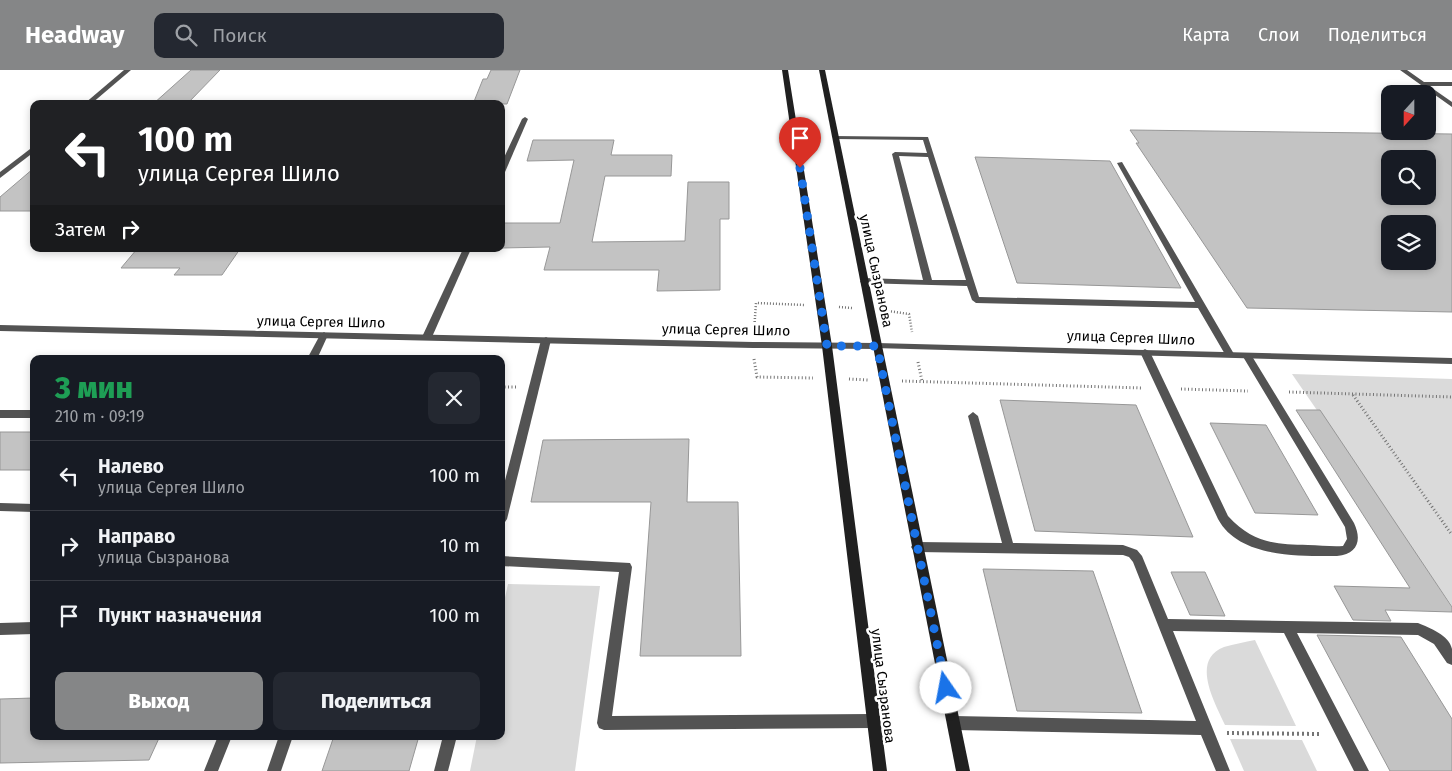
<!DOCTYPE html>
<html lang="ru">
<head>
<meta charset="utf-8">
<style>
  :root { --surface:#171b24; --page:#242831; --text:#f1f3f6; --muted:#9ea1a6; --line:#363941; --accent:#858687 }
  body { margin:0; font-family:"Fira Sans",sans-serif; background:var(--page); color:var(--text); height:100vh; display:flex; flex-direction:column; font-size:19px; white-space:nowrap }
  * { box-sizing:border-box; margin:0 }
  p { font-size:16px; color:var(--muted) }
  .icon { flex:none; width:28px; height:28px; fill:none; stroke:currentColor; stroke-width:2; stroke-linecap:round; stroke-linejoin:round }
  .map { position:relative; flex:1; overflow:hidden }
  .sheet { position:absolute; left:30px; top:285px; width:475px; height:385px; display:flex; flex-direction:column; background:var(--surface); border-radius:10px; box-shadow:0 2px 8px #0003 }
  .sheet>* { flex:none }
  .hud { position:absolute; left:30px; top:30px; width:475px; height:152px; border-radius:10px; box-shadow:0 2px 8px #0003; background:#202124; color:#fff; overflow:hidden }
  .needle { width:32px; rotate:201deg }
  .controls { position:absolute; left:1381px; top:15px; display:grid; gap:10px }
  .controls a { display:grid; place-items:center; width:55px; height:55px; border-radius:10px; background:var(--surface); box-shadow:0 2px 8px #0003; font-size:25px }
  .pin { position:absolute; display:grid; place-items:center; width:42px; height:42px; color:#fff; margin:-51px -21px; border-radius:50% 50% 50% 0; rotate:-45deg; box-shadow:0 0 5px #0007 }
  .pin .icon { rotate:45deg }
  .me { position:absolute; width:55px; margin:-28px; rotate:348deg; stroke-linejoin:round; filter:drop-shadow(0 0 4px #0008) }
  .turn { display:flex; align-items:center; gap:18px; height:105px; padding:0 25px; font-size:22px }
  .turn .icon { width:65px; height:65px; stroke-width:2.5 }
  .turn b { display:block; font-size:35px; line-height:42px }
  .then { display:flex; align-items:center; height:48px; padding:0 25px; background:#0003; gap:10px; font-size:19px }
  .round { display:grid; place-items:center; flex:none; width:52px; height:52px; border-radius:10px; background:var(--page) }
  .head { display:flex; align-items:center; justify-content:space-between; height:85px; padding:0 25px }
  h1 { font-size:30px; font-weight:800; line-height:38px; color:#1e9e55 }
  .cta { display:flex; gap:10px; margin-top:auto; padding:10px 25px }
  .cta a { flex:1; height:58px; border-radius:10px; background:var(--accent); color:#fff; font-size:20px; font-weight:800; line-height:58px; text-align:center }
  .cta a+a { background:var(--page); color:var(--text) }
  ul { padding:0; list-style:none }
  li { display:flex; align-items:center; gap:15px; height:70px; padding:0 25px; border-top:1px solid var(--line) }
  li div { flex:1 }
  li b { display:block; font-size:19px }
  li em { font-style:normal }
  header { display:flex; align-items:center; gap:30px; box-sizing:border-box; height:70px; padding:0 25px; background:var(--accent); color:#fff }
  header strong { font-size:24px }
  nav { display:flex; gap:28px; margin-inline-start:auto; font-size:18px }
  .search { width:350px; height:45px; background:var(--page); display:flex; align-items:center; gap:12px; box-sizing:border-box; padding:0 18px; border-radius:10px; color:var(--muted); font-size:19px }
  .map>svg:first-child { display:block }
</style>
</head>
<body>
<header>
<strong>Headway</strong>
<div class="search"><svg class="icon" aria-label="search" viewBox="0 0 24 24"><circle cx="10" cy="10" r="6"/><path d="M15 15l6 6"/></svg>Поиск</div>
<nav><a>Карта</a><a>Слои</a><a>Поделиться</a></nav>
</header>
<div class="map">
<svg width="1452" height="701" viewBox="0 0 1452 701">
  <rect width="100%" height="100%" fill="#fff"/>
  <g fill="#dadada">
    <polygon points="1292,304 1452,309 1452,536"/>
    <polygon points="508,514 600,516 575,701 470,701 477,666 501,666 501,546"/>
    <path d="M 1255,570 L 1296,656 L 1225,655 C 1215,633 1190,590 1224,577 C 1234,574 1245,572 1255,570 Z"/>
    <polygon points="1230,669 1302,670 1317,701 1244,701"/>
  </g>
  <g fill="#c3c3c3" stroke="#979797" fill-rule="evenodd">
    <polygon points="191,0 220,0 187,34 153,34"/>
    <polygon points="491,0 520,0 507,34 473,34 483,9 487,9"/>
    <path d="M 1130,60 L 1452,64 L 1452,242 L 1247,238 L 1136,73 L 1139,73 ZM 1390,89 L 1428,89 L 1428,126 L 1390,126 ZM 1390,154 L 1428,154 L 1428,191 L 1390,191 Z"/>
    <polygon points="533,70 614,70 611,85 672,85 671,106 605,106 592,172 685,171 688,112 729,112 729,149 720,149 720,220 657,221 659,200 544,200 550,177 501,178 501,153 560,153 574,90 527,91"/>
    <polygon points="975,87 1110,91 1181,218 1017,213"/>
    <polygon points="34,98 34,141 0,141 0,127"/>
    <polygon points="137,179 240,179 222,205 174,205 180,198 121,198"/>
    <polygon points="1000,330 1136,335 1193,467 1035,461"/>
    <polygon points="1296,340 1320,340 1452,537 1452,542 1385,540 1391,551 1353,550 1334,516 1410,518"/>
    <polygon points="1210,353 1266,355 1318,445 1255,443"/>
    <rect x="0" y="362" width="34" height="38"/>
    <polygon points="689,369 687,432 738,432 741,586 640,586 651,432 531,432 543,370"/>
    <polygon points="983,499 1093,501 1142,643 1017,641"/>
    <polygon points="1171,502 1205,502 1225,546 1190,545"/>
    <polygon points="1317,565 1401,567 1452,649 1452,701 1390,701"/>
    <polygon points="34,628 34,666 160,666 149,690 0,693 0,629"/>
    <polygon points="334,666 419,666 409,701 322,701"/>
  </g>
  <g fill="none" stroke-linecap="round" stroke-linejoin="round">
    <g stroke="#757575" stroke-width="2.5" stroke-dasharray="1 2" stroke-linecap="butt">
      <polyline points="839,237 852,238"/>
      <polyline points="888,241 909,244 912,262"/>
      <polyline points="754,261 756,233 805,235"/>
    </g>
    <g stroke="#757575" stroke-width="3" stroke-dasharray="1 2.5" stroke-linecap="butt">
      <polyline points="754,289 757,307 813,308"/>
      <polyline points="918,292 922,311"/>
      <polyline points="849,309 868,310"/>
      <polyline points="902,311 1143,318"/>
      <polyline points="501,317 516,317"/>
      <polyline points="1181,319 1248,321"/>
      <polyline points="1289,322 1452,327"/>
      <polyline points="1353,325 1452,465"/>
    </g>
    <polyline stroke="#757575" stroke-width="4" stroke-dasharray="2 3" stroke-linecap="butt" points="1227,663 1320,664"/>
    <g fill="#535353" fill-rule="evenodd">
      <polygon points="124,0 131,0 91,34 84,34"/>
      <polygon points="1400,0 1407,0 1424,12 1452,12 1452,16 1429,16 1452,32 1452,37"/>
      <polygon points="525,47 528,49 505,102 501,104 501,94 522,49"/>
      <path d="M 833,66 L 928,67 L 979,227 L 1195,232 L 1117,93 L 1122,92 L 1234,284 L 1232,286 L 1226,286 L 1198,238 L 976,233 L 972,230 L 967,216 L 861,213 L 860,211 L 864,208 L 923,210 L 892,84 L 895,82 L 927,83 L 923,70 L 835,69 L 833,68 ZM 899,86 L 928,87 L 966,210 L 932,210 Z"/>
      <polygon points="34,76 34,82 0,108 0,102"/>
      <polygon points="463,179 471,179 432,267 427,270 424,269 422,267"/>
      <polygon points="324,262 328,265 317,289 307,289 320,265"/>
      <polygon points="546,267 551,270 507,449 505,452 501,453 501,426 541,270"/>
      <path d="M 1145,279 L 1150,282 L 1228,446 C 1253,473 1273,474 1308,475 C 1320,475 1332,477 1343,476 L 1347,469 L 1345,457 L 1242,285 L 1244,283 L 1250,283 L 1354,453 C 1362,470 1358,484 1337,486 C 1299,486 1239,488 1218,449 L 1140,282 Z"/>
      <rect x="0" y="340" width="34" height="8"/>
      <path d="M 973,342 L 978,346 L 1013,473 L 1123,475 L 1137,480 L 1142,486 L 1168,549 L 1418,553 C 1430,558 1449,565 1452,579 C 1452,584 1452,590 1452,595 L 1447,593 L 1434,574 L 1418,565 L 1297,563 L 1369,701 L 1354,701 L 1284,563 L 1173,561 L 1230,701 L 1216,701 L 1201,665 L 954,660 L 949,658 L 947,653 L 949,648 L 954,646 L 1196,651 L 1133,492 L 1129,487 L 1123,485 L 917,482 L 913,480 L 911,477 L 913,474 L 917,472 L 1002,473 L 968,346 Z"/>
      <polygon points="0,433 34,434 34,442 0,441"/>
      <polygon points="501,486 630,493 632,497 612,646 873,644 878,646 880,651 878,656 873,658 604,660 599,658 597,653 619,502 501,496"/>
      <polygon points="34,552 34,564 0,565 0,553"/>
      <polygon points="218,666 232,666 218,701 204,701"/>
      <polygon points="279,666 293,666 281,701 267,701"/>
      <polygon points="443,666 457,666 448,701 434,701"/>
    </g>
    <polygon fill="#535353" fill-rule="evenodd" points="877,273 1452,288 1452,294 874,278 872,276 874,274"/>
    <polygon fill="#535353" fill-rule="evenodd" points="0,255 753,272 877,273 882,276 877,279 753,278 0,261"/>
    <g fill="#202020" fill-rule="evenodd">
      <polygon points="782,0 788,0 832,276 887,701 873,701 822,276"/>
      <polygon points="819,0 825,0 970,701 956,701"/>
    </g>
  </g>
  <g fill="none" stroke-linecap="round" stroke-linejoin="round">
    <polyline stroke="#1a73e8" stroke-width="9" stroke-dasharray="0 16.2" points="800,98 827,276 877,276 946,618"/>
  </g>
  <g text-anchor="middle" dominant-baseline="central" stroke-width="5" stroke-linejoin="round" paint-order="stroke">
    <g font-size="14" fill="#000" stroke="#fff">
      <text transform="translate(876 201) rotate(78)">улица Сызранова</text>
      <text transform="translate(321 252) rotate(1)">улица Сергея Шило</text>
      <text transform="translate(726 260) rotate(1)">улица Сергея Шило</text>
      <text transform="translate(1131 268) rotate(2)">улица Сергея Шило</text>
      <text transform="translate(883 616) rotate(83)">улица Сызранова</text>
    </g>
  </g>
</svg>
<div class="controls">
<a><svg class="needle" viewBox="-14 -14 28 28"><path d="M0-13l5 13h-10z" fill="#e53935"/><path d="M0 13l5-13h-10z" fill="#9ea1a6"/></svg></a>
<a><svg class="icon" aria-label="search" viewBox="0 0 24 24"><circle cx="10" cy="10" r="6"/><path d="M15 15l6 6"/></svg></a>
<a><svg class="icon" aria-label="layers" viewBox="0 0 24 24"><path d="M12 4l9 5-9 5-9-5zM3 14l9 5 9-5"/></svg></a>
</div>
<div class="pin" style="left:800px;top:98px;background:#d93025"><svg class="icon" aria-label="arrive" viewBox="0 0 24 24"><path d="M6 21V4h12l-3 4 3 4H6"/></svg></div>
<svg class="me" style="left:946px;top:618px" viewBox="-20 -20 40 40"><circle r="19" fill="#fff"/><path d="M0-13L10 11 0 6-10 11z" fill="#1a73e8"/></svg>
<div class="hud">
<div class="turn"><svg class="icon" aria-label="left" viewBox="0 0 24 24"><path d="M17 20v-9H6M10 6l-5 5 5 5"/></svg><div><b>100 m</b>улица Сергея Шило</div></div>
<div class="then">Затем<svg class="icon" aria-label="right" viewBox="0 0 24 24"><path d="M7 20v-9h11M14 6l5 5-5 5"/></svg></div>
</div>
<section class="sheet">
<div class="head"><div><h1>3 мин</h1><p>210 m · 09:19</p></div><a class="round"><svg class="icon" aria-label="close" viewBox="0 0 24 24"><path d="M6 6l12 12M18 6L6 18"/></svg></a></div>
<ul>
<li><svg class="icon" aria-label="left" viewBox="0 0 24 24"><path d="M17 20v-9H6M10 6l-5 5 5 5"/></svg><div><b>Налево</b><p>улица Сергея Шило</p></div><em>100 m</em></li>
<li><svg class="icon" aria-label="right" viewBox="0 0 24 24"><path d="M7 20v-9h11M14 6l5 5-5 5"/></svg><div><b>Направо</b><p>улица Сызранова</p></div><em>10 m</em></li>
<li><svg class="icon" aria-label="arrive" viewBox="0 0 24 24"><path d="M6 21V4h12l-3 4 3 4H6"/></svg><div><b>Пункт назначения</b></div><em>100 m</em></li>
</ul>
<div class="cta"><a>Выход</a><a>Поделиться</a></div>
</section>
</div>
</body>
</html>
